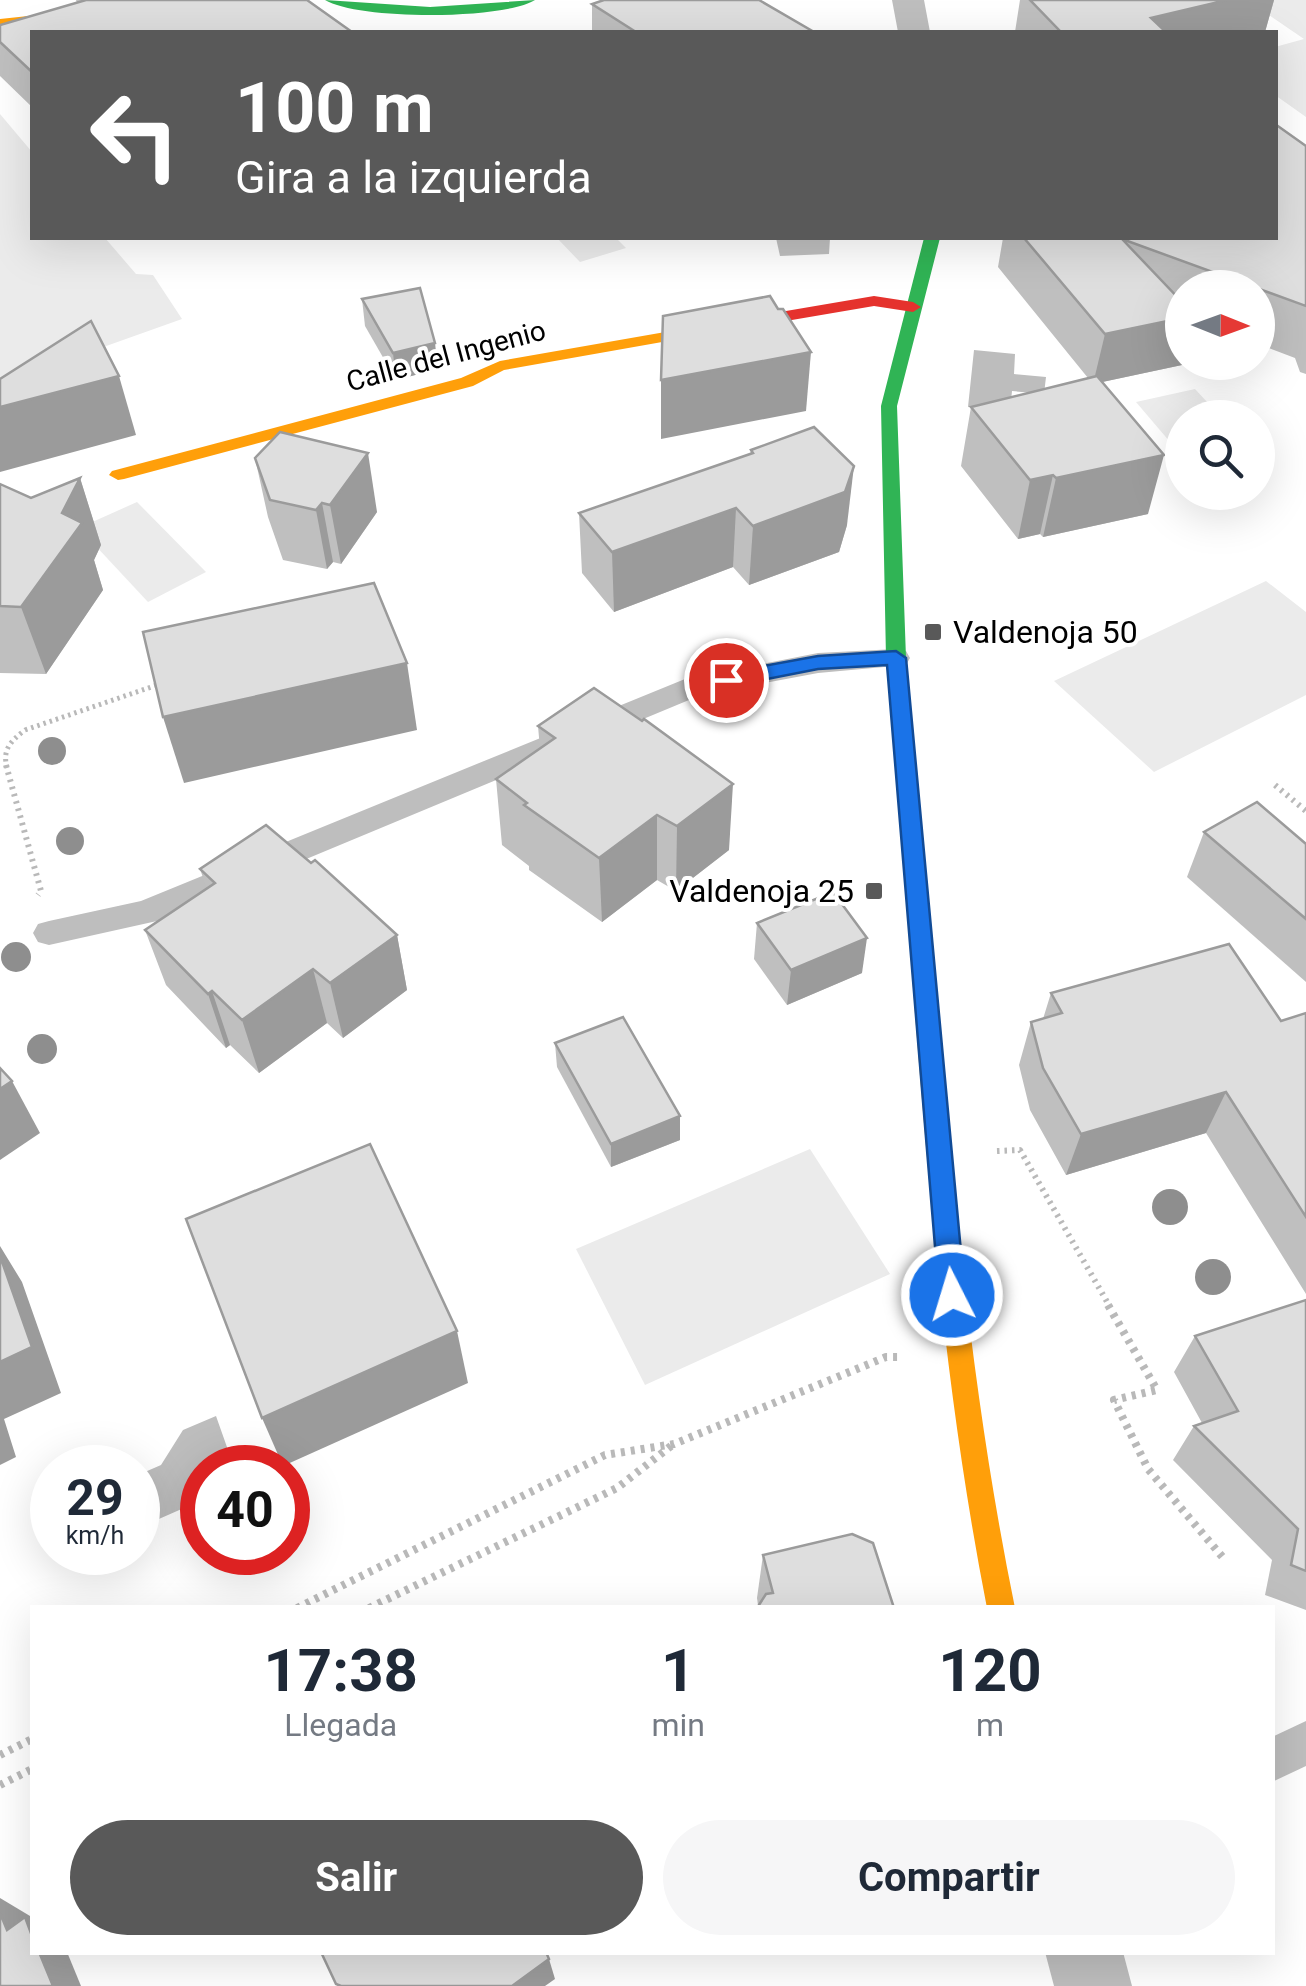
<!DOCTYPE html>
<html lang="es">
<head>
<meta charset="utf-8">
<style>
  :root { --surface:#fff; --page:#f6f6f7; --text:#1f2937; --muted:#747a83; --accent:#595959 }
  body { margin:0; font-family:Roboto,sans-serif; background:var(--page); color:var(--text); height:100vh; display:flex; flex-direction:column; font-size:38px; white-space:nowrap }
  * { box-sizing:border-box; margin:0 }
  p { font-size:32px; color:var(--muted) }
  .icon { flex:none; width:55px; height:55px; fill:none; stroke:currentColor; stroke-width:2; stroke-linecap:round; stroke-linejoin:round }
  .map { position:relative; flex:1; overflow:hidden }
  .panel { position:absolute; left:30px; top:1605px; width:1245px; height:350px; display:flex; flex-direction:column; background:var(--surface); border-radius:0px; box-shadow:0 10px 40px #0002 }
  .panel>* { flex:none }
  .hud { position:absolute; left:30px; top:30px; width:1248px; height:210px; border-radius:0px; box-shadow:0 10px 40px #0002; background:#595959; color:#fff; overflow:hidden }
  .needle { width:65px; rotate:91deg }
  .tools { position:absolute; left:1165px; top:270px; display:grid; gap:20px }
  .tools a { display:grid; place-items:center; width:110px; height:110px; border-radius:50%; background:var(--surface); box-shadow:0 10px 40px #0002; font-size:50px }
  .speed { position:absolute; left:30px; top:1445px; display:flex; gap:20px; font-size:50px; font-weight:700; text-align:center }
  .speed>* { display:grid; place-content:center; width:130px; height:130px; border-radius:50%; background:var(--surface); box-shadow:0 10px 40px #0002; line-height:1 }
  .speed small { font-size:25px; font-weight:400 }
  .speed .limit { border:15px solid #d22; background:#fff; color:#111 }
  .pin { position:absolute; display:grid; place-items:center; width:85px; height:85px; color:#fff; margin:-42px; border:5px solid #fff; border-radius:50%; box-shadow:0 2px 10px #0007 }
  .me { position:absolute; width:110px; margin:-55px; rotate:355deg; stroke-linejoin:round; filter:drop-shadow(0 0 8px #0008) }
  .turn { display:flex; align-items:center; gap:35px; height:210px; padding:0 40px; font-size:45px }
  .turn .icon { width:130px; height:130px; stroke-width:2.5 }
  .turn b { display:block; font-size:70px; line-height:85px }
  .eta { display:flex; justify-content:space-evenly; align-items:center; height:170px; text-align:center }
  .eta b { font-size:60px; font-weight:700; line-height:70px }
  .primary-button { display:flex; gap:20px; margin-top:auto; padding:20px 40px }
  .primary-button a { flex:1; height:115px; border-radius:60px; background:var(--accent); color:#fff; font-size:40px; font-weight:700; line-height:115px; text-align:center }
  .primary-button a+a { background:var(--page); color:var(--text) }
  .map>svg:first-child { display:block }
</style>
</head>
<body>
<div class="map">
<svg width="1306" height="1986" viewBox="0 0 1306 1986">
  <rect width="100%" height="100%" fill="#fff"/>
  <g fill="#ebebeb">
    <polygon points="1247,0 1306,0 1306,117 1275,95 1275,47 1304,39"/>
    <polygon points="0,114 32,152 32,238 105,238 136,274 153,275 182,319 95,350 0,412"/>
    <polygon points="557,238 621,238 617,239 626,248 580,262"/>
    <polygon points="1195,389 1221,417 1182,418 1182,456 1136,402"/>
    <polygon points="137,502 206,572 148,602 79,528"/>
    <polygon points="1266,581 1306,612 1306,695 1154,772 1054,681"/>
    <polygon points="810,1149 890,1274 645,1385 576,1249"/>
  </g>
  <g fill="#bdbdbd">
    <polygon points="974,350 1015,354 1014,374 1046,377 1044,394 1012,391 1010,411 968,407"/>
    <polygon points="216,1416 234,1467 202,1468 202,1500 143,1526 138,1509 138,1475 161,1465 183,1430"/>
  </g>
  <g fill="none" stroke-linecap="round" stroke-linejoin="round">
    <path stroke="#b9b9b9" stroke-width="5" stroke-dasharray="2.5 4" stroke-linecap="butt" d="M 7,768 C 2,749 11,741 25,730 L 160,684"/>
    <g stroke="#b9b9b9" stroke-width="6" stroke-dasharray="2.5 5" stroke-linecap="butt">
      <polyline points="6,765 41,891 38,895"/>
      <polyline points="1275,785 1306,811"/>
      <polyline points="997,1151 1020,1150 1110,1307"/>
    </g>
    <g stroke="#b9b9b9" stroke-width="8" stroke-dasharray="4 6" stroke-linecap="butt">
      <polyline points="1108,1305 1157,1390 1114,1400 1148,1469 1225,1560"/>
      <polyline points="297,1608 605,1455 674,1444 886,1357 902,1357"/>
      <polyline points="369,1608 617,1488 671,1446"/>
      <polyline points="0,1755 32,1739"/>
      <polyline points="0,1785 32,1769"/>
    </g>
    <g fill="#bebebe" fill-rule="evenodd">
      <polygon points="896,649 906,651 910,658 906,665 818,673 701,695 157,921 49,945 38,942 33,933 38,924 49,921 141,901 685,679 818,653"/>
      <polygon points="1306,1721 1306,1766 1272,1782 1272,1737"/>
    </g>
    <g fill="#bebebe" fill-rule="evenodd">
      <polygon points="892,0 924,0 930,32 898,32"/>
      <polygon points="1045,1952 1123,1952 1132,1986 1054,1986"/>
    </g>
    <g fill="#30b455" fill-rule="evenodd">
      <path d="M 325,0 L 430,7 L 535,0 C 503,20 358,20 325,0 Z"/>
      <polygon points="924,238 940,238 897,406 906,658 927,885 916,893 905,885 886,658 881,406"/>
    </g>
    <g fill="#ff9f0a" fill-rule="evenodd">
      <polygon points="107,0 129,0 47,22 0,27 0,19 47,14"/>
      <polygon points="786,311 792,313 792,319 504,370 473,386 124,479 118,480 109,475 112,471 461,378 500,361"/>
      <path d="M 916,877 L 927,885 C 948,1127 966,1369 1015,1608 L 987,1608 C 940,1369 924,1127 905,885 Z"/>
    </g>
    <polygon fill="#e5322d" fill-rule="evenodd" points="874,296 913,302 921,307 913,312 874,306 786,321 778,316 786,311"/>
  </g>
  <g fill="#8e8e8e">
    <circle cx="52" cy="751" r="14"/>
    <circle cx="70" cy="841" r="14"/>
    <circle cx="16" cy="957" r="15"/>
    <circle cx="42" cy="1049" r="15"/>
    <circle cx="1170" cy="1207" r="18"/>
    <circle cx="1213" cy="1277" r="18"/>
  </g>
  <g fill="#bfbfbf">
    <polygon points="76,0 307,0 32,32 32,107 0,76 0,25 77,3"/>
    <polygon points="1020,0 1274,0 1265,32 1015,32"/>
    <polygon points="592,4 814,32 592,32"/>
    <polygon points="1306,146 1306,374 1300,372 1295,358 1258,344 1258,288 1182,288 1182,365 1102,382 1148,514 1043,537 1040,534 1018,539 961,466 971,407 1088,378 998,267 1003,238 1275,238"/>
    <polygon points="776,238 830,238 829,254 780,256"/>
    <polygon points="362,299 438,369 396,380 365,326"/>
    <polygon points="751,450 847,525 839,552 749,585 733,567 614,612 582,573 579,513 750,454"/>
    <polygon points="255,458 377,512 341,564 333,562 327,569 283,560 268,517"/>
    <polygon points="80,478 101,545 94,560 103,590 46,674 0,673 0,484 31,498"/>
    <polygon points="538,726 729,850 676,891 657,880 602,922 529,870 529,866 502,845 496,779 540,749"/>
    <polygon points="1204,832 1306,844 1306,982 1187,877"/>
    <polygon points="200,869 397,935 407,990 343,1038 327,1023 259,1073 230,1045 226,1048 166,985 145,930 207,889"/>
    <polygon points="757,923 862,973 787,1005 754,959"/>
    <polygon points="1051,993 1281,1021 1306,1013 1306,1294 1206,1133 1066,1175 1030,1110 1019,1065 1031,1022 1043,1019"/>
    <polygon points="555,1043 680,1116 680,1140 611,1167 557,1067"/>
    <polygon points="1306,1300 1306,1610 1265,1595 1272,1560 1173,1460 1194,1426 1202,1423 1174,1372 1195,1336"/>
    <polygon points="852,1534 758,1605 757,1598 763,1555"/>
  </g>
  <g fill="#9b9b9b">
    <polygon points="1227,0 1274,0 1265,32 1148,32 1151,18"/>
    <polygon points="1182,318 1182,365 1093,384 1105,334"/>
    <polygon points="435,343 438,369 396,380 393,353"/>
    <polygon points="811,352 806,411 661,439 661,380"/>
    <polygon points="119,376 136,435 0,472 0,407"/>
    <polygon points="368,453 377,512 341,564 330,505"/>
    <polygon points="1164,455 1148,514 1043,537 1056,478"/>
    <polygon points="854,466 847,525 839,552 749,585 753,526"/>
    <polygon points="1053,475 1040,534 1018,539 1030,480"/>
    <polygon points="80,478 101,545 94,560 103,590 46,674 21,607 62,513"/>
    <polygon points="322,503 333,562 327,569 316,510"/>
    <polygon points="736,508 733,567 614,612 612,552"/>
    <polygon points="407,663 417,730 184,783 163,717"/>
    <polygon points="733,784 729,850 676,891 677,826"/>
    <polygon points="657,815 657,880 602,922 599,858"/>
    <polygon points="397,935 407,990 343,1038 330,983"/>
    <polygon points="867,938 862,973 787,1005 791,970"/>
    <polygon points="313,969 327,1023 259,1073 242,1020"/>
    <polygon points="212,991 230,1045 226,1048 208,994"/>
    <polygon points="12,1081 40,1133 0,1160 0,1089"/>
    <polygon points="1226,1092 1206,1133 1066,1175 1081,1134"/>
    <polygon points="680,1116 680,1140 611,1167 611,1144"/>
    <polygon points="0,1246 22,1282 61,1393 4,1419 16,1457 0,1465"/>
    <polygon points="457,1331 468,1383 283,1466 262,1418"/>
    <polygon points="0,1898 30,1916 32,1922 32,1945 7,1930 0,1913"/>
    <polygon points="39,1952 67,1952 81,1986 53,1986"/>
    <polygon points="549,1959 555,1979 545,1986 512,1986"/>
  </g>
  <g fill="#dedede" stroke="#9b9b9b" stroke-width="2.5">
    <polygon points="86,0 307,0 352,32 32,32 32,72 0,42 0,25"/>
    <polygon points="604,0 759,0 814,32 636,32 592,4"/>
    <polygon points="1030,0 1227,0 1151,18 1166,32 1061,32"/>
    <polygon points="1275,124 1306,146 1306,306 1122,239 1182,302 1182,318 1105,334 1024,238 1275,238"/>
    <polygon points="420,288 435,343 393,353 362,299"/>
    <polygon points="770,296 778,309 783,309 811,352 661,380 663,316"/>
    <polygon points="91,321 119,376 0,407 0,379"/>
    <polygon points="1097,376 1164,455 1056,478 1053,475 1030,480 971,407"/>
    <polygon points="814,427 854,466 845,492 753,526 736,508 612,552 579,513 753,453 751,450"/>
    <polygon points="280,432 368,453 330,505 322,503 316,510 270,500 255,458"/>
    <polygon points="80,478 62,513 82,523 21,607 0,606 0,484 31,498"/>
    <polygon points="374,583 407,663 163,717 143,632"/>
    <polygon points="594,688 642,721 644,719 733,784 677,826 657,815 599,858 524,805 527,803 496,779 555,738 538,726"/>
    <polygon points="1257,802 1306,844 1306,919 1204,832"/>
    <polygon points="266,825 311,863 315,860 397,935 330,983 313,969 242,1020 212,991 208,994 145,930 215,883 200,869"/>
    <polygon points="833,892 867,938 791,970 757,923"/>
    <polygon points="1229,944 1281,1021 1306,1013 1306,1217 1226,1092 1081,1134 1043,1068 1031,1022 1062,1013 1051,993"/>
    <polygon points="623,1017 680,1116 611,1144 555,1043"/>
    <polygon points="0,1068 12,1081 0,1089"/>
    <polygon points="370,1144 457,1331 262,1418 186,1219"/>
    <polygon points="0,1256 32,1347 0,1362"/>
    <polygon points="1306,1300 1306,1571 1291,1565 1298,1529 1194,1426 1238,1411 1195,1336"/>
    <polygon points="852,1534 873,1543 894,1608 757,1608 766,1594 773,1593 763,1555"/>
    <polygon points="0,1913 7,1930 25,1917 32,1936 32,1952 39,1952 53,1986 0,1986"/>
    <polygon points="321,1952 546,1952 549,1959 512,1986 341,1986 336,1984"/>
  </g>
  <polygon fill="#1a73e8" stroke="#114b97" stroke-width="2.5" points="896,651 906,658 965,1295 961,1303 952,1306 943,1303 939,1295 887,665 818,669 726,687 716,680 726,673 818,656"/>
  <g fill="#595959" stroke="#fff" stroke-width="4">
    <rect x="923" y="622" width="20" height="20" rx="5"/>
    <rect x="864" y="881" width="20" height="20" rx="5"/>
  </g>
  <g text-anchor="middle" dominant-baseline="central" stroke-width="8" stroke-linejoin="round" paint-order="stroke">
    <g font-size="28" fill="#000" stroke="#fff">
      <text transform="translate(446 356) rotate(-15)">Calle del Ingenio</text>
    </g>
    <g font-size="32" fill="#000" stroke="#fff" text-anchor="start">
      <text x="953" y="632">Valdenoja 50</text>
      <text x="854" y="891" text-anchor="end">Valdenoja 25</text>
    </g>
  </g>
</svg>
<div class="tools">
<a><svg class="needle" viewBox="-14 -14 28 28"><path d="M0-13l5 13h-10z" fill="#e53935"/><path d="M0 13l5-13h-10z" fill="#747a83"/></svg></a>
<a><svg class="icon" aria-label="search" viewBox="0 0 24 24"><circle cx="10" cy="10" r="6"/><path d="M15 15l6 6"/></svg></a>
</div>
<div class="speed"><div>29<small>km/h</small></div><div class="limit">40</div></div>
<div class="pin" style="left:726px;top:680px;background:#d93025"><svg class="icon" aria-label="arrive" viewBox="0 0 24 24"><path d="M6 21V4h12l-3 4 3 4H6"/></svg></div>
<svg class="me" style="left:952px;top:1295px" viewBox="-20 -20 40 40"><circle r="17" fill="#1a73e8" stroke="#fff" stroke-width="3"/><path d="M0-11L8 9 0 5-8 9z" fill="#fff"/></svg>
<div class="hud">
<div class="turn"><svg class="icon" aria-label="left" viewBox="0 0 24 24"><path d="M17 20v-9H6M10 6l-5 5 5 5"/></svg><div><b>100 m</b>Gira a la izquierda</div></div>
</div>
<section class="panel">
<div class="eta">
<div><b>17:38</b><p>Llegada</p></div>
<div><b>1</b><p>min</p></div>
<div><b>120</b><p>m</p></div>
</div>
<div class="primary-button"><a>Salir</a><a>Compartir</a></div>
</section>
</div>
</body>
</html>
